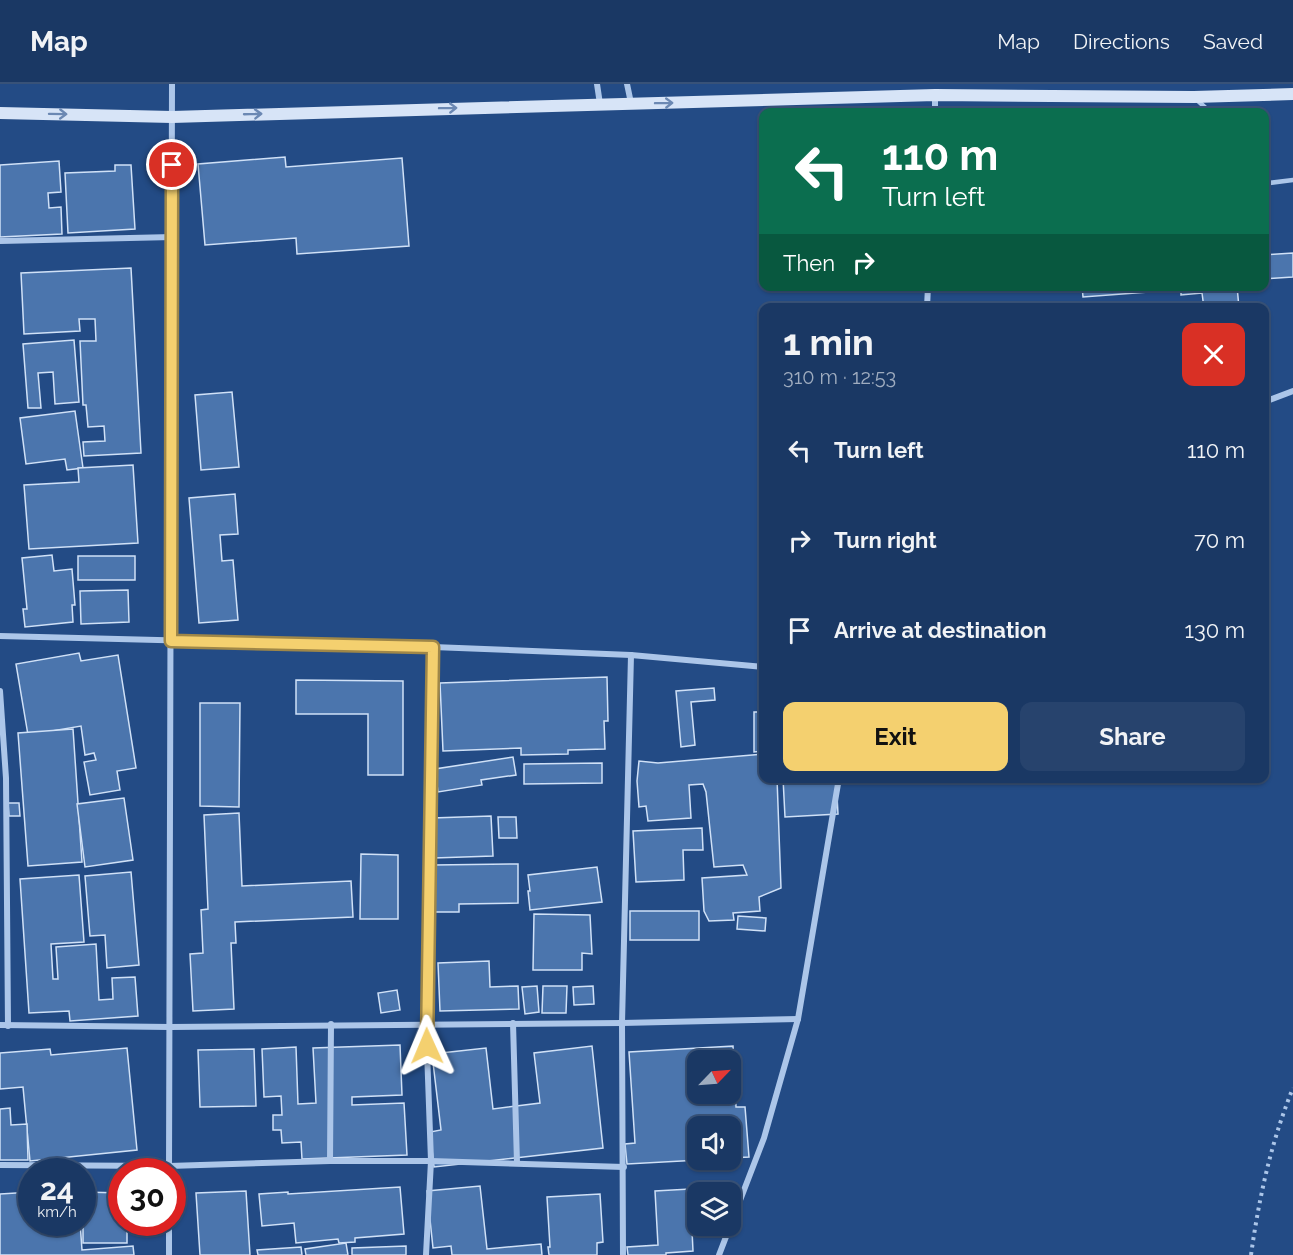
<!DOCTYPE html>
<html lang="en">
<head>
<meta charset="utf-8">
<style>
  :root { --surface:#1a3864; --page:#27436d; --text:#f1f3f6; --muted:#9facbf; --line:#385278; --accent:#f4d06f }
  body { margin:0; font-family:Raleway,sans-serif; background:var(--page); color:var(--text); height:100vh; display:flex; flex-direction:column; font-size:22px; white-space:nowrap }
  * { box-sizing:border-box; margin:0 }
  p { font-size:20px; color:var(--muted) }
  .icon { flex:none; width:33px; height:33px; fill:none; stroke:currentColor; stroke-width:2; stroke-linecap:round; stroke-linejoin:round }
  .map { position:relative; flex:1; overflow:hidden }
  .details { position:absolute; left:759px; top:219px; width:510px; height:480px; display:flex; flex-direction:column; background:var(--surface); border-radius:12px; box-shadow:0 2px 4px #0004,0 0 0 2px var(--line) }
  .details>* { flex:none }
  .top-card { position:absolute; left:759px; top:24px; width:510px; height:183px; border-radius:12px; box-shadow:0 2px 4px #0004,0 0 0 2px var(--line); background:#0b6e4f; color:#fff; overflow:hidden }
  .needle { width:39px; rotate:65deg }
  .buttons { position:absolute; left:687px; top:966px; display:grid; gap:12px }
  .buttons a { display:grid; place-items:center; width:54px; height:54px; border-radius:12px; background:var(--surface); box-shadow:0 2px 4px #0004,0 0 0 2px var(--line); font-size:30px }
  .speed { position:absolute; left:18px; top:1074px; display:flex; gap:12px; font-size:30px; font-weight:700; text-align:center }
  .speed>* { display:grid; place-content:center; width:78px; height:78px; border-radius:50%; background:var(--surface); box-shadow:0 2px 4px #0004,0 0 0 2px var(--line); line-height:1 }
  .speed small { font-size:15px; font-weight:400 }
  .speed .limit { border:9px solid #d22; background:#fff; color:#111 }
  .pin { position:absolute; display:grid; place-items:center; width:51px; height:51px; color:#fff; margin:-26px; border:3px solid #fff; border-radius:50%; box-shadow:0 2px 6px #0007 }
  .me { position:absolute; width:66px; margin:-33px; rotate:359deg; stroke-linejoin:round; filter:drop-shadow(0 0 4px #0008) }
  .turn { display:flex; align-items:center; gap:21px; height:126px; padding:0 24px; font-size:27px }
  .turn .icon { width:78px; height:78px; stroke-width:2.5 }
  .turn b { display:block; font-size:42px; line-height:51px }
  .then { display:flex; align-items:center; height:57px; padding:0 24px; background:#0003; gap:12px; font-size:22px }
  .round { display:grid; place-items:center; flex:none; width:63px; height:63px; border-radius:12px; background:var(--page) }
  .summary { display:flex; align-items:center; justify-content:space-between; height:102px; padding:0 24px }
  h1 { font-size:36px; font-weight:700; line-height:45px }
  .button { display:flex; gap:12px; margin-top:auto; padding:12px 24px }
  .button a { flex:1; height:69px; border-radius:12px; background:var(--accent); color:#111; font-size:24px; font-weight:700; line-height:69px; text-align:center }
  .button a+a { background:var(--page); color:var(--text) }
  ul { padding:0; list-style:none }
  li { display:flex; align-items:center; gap:18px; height:90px; padding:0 24px }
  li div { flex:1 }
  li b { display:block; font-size:22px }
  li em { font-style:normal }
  header { display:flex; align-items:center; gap:36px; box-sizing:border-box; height:84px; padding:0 30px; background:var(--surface); border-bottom:2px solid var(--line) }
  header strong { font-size:28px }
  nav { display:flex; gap:33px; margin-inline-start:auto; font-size:21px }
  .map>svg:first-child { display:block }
</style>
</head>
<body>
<header>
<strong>Map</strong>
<nav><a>Map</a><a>Directions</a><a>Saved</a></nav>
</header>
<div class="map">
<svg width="1293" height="1171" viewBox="0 0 1293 1171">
  <rect width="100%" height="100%" fill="#234b85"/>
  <g fill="#4b75ad" stroke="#d0e1f7" stroke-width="1.5" fill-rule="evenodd">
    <polygon points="285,73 286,83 402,74 409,162 297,170 296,154 205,161 198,80"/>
    <polygon points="59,77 61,108 48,109 49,124 61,123 62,150 0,153 0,81"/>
    <polygon points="115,81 131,81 135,145 68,149 65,89 115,87"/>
    <polygon points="1293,169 1293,193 1264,195 1264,171"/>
    <polygon points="131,184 141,369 84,372 83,358 105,357 104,342 88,343 86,321 83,321 80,257 96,257 95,235 79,235 80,247 24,250 21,189"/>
    <polygon points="1082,202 1147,202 1148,208 1083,213"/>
    <polygon points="1181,202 1237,202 1239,224 1204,224 1202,209 1181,211"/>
    <polygon points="74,256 79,318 55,320 53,288 38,289 41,324 28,324 23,260"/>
    <polygon points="232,308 239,383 201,386 195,311"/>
    <polygon points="75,327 83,384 67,386 65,375 26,380 20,334"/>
    <polygon points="133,381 138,459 29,465 24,401 79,398 78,384"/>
    <polygon points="235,410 238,450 220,451 222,477 233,476 238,536 199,539 189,414"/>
    <polygon points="52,471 54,487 72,485 75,521 72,521 73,538 25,543 23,525 27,525 22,474"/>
    <rect x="78" y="472" width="57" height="24"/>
    <polygon points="128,506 129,538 81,540 80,507"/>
    <polygon points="79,569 81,577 118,571 136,684 117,687 120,706 90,711 84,678 96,676 94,669 85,671 81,642 28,651 16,580"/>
    <polygon points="607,593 608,637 604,637 605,665 568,666 568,670 521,671 521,664 443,667 440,599"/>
    <polygon points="296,596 403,597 403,691 368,691 368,630 296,630"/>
    <polygon points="714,604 715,616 691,618 695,661 681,663 676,607"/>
    <polygon points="200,619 240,619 239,723 200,722"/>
    <polygon points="754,628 764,628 764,667 754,668"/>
    <polygon points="73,645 82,778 28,782 18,649"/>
    <polygon points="764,670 764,694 777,694 781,804 759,813 760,827 733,829 734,836 709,837 704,827 702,794 747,791 743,781 714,783 706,708 703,700 689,701 691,734 648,737 646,722 639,723 637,697 639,677 658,679"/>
    <polygon points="513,673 516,691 481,696 482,701 438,708 435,685"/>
    <polygon points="602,679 602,699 524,700 524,680"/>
    <polygon points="783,694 836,694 838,730 785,733"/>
    <polygon points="124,714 133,776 85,783 77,720"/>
    <polygon points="8,719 19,719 20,732 9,732"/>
    <polygon points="239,729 242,802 351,797 353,833 235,838 236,859 231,859 234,925 193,927 190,870 203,869 201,826 208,825 204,731"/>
    <polygon points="491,732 493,772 434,774 432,734"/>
    <polygon points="498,733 516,733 517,754 499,754"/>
    <polygon points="702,744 703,766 683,766 684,796 636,798 633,747"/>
    <polygon points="361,770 398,771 398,835 360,835"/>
    <polygon points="518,780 518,819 459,820 459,828 435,828 434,781"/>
    <polygon points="597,783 602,818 530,826 528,807 530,807 528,791"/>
    <polygon points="131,788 139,881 107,884 105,851 90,852 85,792"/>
    <polygon points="79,791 84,858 51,860 53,895 58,895 56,863 96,860 99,916 113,915 112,894 135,893 138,932 70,937 69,927 29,929 20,795"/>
    <rect x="630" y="827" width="69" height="29"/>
    <polygon points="534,830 590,831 592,870 582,869 582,886 533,886"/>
    <polygon points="738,832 766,834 765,847 737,845"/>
    <polygon points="489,877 490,903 518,902 519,925 440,927 438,879"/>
    <polygon points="537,902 539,928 525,930 522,903"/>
    <polygon points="543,902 567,902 566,929 542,929"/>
    <polygon points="593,902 594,920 574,921 573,903"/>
    <polygon points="397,906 400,926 381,929 378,909"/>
    <polygon points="400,961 402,1011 352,1013 352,1021 404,1019 407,1071 302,1075 301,1058 282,1059 281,1046 273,1046 273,1031 282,1031 281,1012 264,1013 262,965 296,963 298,1020 316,1019 313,964"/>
    <polygon points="592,962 603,1064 434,1083 430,1048 441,1046 432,970 486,964 493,1025 540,1019 534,969"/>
    <path d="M 733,962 L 736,1023 L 745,1023 L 749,1073 L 730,1074 L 730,1042 L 698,1042 L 698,1076 L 700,1076 L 627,1080 L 625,1060 L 635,1059 L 629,968 ZM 698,976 L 730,976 L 730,1010 L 698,1010 Z"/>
    <polygon points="127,964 137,1066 30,1077 23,1003 0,1005 0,969 50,965 51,971"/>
    <polygon points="254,965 256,1022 200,1023 198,966"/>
    <polygon points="10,1024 11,1041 27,1040 28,1076 0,1076 0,1025"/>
    <polygon points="480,1102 487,1165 541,1160 542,1171 452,1171 451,1162 433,1164 427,1107"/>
    <polygon points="400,1103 404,1150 355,1154 355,1158 339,1159 338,1155 296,1159 294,1139 262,1142 259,1110 288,1108 288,1110"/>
    <polygon points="690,1105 693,1167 666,1169 666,1171 628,1171 627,1163 658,1161 655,1107"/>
    <polygon points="246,1107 250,1171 200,1171 196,1109"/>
    <polygon points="32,1108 32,1138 80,1138 82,1166 133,1162 134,1171 0,1171 0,1110"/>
    <polygon points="83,1108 122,1109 122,1138 127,1138 127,1159 83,1159"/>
    <polygon points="600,1110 603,1158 597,1159 597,1171 549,1171 548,1163 550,1163 547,1113"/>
    <polygon points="346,1159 348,1171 306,1171 305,1165"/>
    <polygon points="406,1162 406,1171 352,1171 352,1164"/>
    <polygon points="301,1163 302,1171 258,1171 257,1166"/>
  </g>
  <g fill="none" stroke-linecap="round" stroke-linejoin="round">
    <path stroke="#acc6e9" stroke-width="4" stroke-dasharray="3 4.5" stroke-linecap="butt" d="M 1251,1171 C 1259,1114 1271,1058 1293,1004"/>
    <g stroke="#acc6e9" stroke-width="4.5">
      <polyline points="1196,15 1210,28"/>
      <polyline points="1264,93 1269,99 1293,96"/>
    </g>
    <g stroke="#acc6e9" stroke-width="6">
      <polyline points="597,0 600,20"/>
      <polyline points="627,0 631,19"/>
      <polyline points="935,11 935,28"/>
      <polyline points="0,157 173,153"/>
      <polyline points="927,224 928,202"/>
      <polyline points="1264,318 1293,307"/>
      <polyline points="0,552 433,563 631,571 764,583"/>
      <polyline points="0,607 6,694 8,942"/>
      <polyline points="513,939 517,1079"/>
      <polyline points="0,941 170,943 622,939 798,935"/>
      <polyline points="330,1077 331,940"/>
      <polyline points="0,1081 169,1082 330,1077 431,1077 624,1083"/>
      <polyline points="169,1088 172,0"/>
      <polyline points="169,1171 169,1138"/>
      <polyline points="426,1171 431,1077 426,939 433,563"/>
      <polyline points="623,1171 622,939 631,571"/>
      <polyline points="719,1171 764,1054 798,935 839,694"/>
    </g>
    <polyline stroke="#d7e4f7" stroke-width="12" points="0,29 172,33 935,11 1194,13 1293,10"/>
  </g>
  <defs><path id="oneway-shaft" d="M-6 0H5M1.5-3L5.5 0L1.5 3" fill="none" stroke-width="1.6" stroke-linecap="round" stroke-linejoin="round" transform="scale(1.5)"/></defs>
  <g stroke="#6b88b3">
    <use href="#oneway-shaft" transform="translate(664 19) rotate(-1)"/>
    <use href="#oneway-shaft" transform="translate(448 24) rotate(-1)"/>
    <use href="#oneway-shaft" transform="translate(58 30) rotate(1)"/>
    <use href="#oneway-shaft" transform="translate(253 30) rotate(-2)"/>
  </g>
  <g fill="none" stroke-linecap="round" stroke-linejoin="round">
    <g stroke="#9f8748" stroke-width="15">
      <polyline id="route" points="172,81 171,557 433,563 427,962"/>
    </g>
    <use href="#route" stroke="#f4d06f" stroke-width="10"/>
  </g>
</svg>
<div class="buttons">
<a><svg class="needle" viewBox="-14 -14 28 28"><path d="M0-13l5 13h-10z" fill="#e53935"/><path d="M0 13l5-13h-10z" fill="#9facbf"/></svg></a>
<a><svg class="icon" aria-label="sound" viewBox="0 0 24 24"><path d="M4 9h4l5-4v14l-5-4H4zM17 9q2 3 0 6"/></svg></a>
<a><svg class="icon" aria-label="layers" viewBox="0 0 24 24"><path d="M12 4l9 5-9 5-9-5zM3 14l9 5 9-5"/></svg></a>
</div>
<div class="speed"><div>24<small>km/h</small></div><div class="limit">30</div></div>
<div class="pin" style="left:172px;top:81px;background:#d93025"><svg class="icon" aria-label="arrive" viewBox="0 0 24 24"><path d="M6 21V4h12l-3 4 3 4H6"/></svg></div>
<svg class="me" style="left:427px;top:962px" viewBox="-20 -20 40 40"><path d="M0-17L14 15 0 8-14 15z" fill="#f4d06f" stroke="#fff" stroke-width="4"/></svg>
<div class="top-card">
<div class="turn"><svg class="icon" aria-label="left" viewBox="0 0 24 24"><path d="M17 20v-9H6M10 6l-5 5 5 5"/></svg><div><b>110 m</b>Turn left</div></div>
<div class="then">Then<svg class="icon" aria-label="right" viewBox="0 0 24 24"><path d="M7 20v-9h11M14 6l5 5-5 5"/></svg></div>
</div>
<section class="details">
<div class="summary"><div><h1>1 min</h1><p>310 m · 12:53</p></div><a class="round" style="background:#d93025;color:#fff"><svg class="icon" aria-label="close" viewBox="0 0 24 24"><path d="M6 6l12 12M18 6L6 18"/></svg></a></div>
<ul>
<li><svg class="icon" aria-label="left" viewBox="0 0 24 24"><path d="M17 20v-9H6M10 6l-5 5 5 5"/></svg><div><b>Turn left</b></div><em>110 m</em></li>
<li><svg class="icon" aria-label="right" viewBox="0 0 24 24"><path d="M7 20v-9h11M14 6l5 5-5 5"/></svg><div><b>Turn right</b></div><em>70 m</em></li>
<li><svg class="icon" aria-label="arrive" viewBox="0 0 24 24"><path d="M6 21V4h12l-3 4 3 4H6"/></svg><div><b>Arrive at destination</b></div><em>130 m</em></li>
</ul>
<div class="button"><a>Exit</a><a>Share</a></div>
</section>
</div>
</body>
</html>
